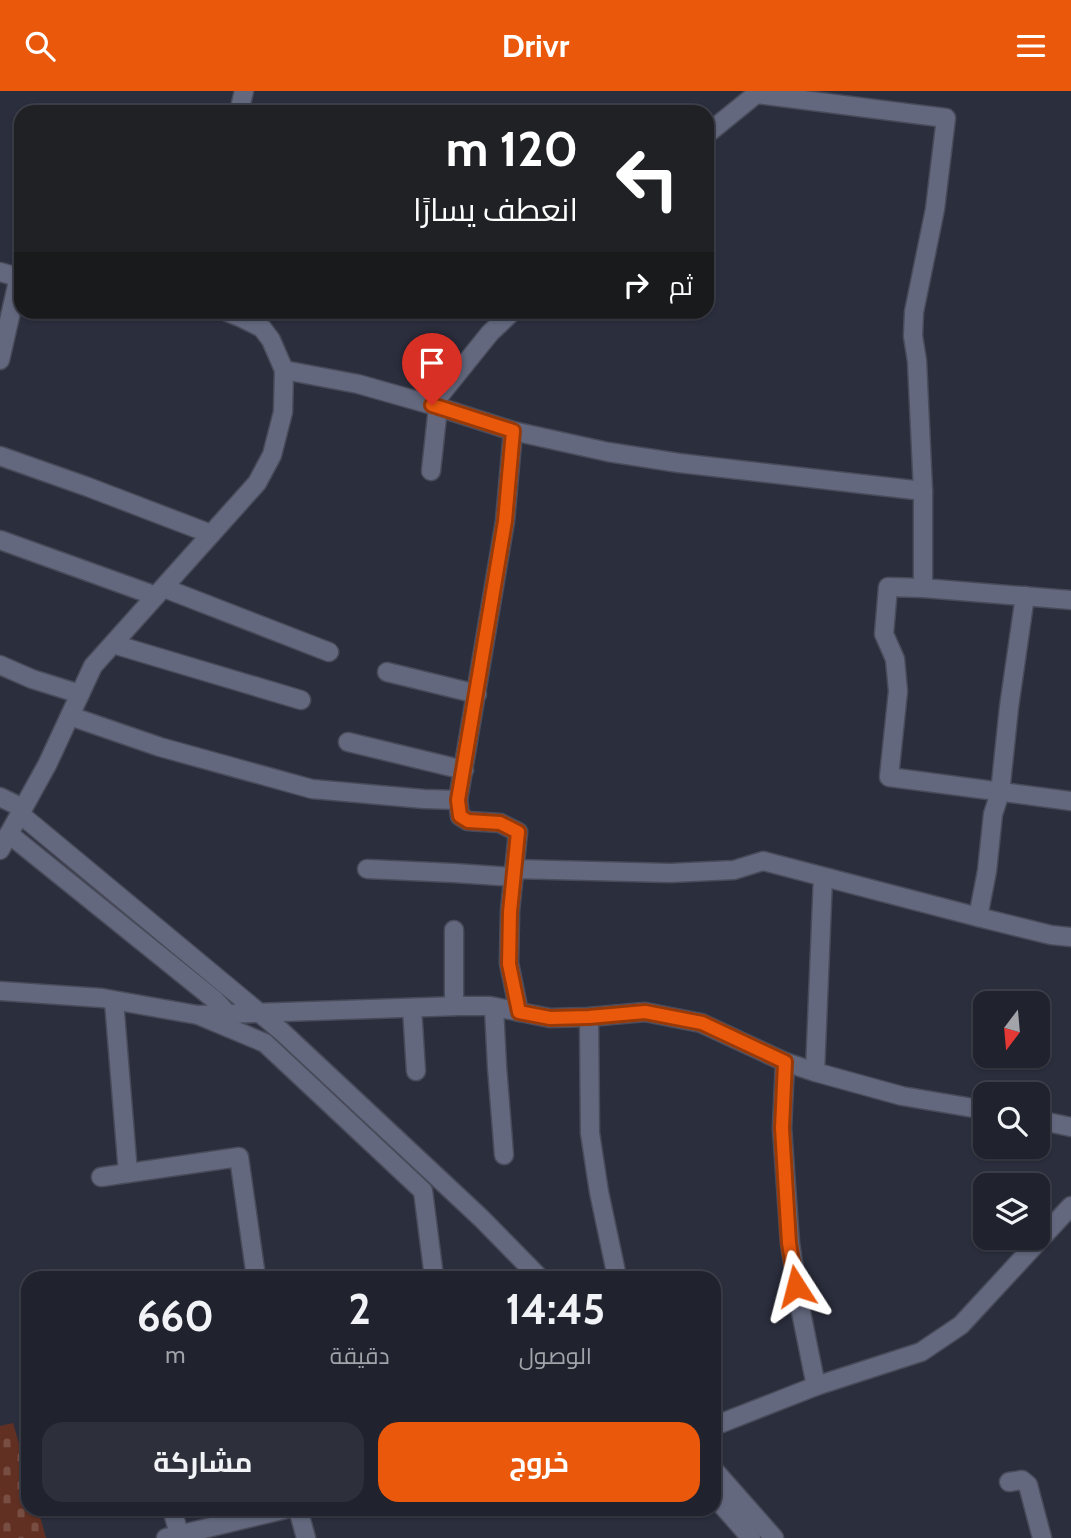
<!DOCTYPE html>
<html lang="ar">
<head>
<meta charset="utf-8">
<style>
  :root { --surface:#20222e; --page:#2d2f3a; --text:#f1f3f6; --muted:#a2a4aa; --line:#3d3f4a; --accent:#ea580c }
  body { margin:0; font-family:Cabin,Cairo,sans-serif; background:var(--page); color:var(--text); direction:rtl; height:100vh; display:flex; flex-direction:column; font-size:26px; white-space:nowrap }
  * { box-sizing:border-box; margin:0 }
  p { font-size:23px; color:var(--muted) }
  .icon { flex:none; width:38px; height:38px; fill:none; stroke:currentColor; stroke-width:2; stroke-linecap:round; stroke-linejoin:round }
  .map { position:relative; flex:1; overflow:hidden; direction:ltr }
  .panel { position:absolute; left:21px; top:1180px; width:700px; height:245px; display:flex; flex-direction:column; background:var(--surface); border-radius:21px; box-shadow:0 2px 5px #0004,0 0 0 2px var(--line); direction:rtl }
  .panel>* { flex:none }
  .hud { position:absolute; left:14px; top:14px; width:700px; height:214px; border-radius:21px; box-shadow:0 2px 5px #0004,0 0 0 2px var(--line); direction:rtl; background:#202124; color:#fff; overflow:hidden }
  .needle { width:46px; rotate:196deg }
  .tools { position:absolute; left:973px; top:900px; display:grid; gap:14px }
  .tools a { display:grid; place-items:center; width:77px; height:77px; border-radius:14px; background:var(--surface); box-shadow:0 2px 5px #0004,0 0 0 2px var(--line); font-size:35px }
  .pin { position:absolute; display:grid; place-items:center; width:60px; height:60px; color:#fff; margin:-72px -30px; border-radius:50% 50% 50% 0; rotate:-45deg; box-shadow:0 0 7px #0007 }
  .pin .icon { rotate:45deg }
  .me { position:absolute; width:77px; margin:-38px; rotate:351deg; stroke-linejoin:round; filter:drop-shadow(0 0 5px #0008) }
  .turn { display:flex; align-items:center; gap:24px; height:147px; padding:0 21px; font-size:32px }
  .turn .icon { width:91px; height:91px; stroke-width:2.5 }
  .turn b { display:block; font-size:49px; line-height:60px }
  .then { display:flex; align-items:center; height:66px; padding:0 21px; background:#0003; gap:14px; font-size:26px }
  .eta { display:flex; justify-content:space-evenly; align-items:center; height:119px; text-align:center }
  .eta b { font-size:42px; font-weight:700; line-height:49px }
  .action { display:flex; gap:14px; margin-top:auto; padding:14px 21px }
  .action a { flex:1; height:80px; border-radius:21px; background:var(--accent); color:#fff; font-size:28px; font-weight:700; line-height:80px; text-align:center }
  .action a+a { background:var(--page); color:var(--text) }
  header { display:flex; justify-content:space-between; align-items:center; height:91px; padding:0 21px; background:var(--accent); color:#fff; font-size:32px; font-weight:700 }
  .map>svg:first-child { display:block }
</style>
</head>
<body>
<header><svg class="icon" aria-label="menu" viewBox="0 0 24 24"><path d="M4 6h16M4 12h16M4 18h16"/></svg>Drivr<svg class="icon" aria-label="search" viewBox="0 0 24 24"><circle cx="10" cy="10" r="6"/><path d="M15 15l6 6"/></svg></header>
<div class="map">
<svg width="1071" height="1447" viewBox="0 0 1071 1447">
  <defs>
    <pattern id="cemetery-stones" width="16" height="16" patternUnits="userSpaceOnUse" patternTransform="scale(1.75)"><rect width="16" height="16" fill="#613023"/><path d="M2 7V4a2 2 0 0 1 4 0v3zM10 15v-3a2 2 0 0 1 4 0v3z" fill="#784e43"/></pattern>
  </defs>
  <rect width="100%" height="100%" fill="#2b2e3d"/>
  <polygon fill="url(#cemetery-stones)" points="13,1332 28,1383 28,1418 38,1418 46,1447 0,1447 0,1335"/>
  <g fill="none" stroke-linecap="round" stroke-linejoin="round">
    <g stroke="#494b5a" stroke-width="21">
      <g id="minor">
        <polyline points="756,3 946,27 935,118 914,221 913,245 917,270 923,400 923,497 1071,509"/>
        <polyline points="239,21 244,0"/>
        <polyline points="707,43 760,0"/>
        <polyline points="0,181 21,187"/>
        <polyline points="0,269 19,186"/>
        <polyline points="284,279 358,293 432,314 513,340 608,361 679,372 923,400"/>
        <polyline points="432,314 490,242 513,220"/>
        <polyline points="513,340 505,430 458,709 460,725 468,730 500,732 518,741 510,820 509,872 519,921"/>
        <polyline points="0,365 88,396 211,443"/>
        <polyline points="431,380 438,316"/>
        <polyline points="0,449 156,505"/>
        <polyline points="164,497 329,561"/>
        <polyline points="923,497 888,496 884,543 895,568 898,600 889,686 1071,710"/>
        <polyline points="113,553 301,609"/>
        <polyline points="0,574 32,588 80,603"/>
        <polyline points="387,581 477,603"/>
        <polyline points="70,625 160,656 312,698 424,708 458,709"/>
        <polyline points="348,651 464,679"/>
        <polyline points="0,706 23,717"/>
        <polyline points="20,723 280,939 481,1127 539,1186"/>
        <polyline points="9,743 215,909 228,923"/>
        <polyline points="0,759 47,674 93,575 257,392 272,364 283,321 284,279 271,249 262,237 242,227 225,220"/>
        <polyline points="367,778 454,782 514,786"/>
        <polyline points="514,778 670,782 734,779 763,770 978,826 1051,844 1071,846"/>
        <polyline points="978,826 987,780 993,723 1000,702 1009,616 1025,505"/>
        <polyline points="454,839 454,915"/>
        <polyline points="0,900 102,907 198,924 265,952 423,1100 434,1186"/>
        <polyline points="114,910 128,1082"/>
        <polyline points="494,916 497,976 504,1064"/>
        <polyline points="412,917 416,980"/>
        <polyline points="198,924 459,915 490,915 550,927 589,926 645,921 701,932 785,971 815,981 902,1005 985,1019"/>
        <polyline points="589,926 590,1042 599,1101 617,1186"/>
        <polyline points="785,971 782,1037 790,1152 800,1216 816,1295"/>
        <polyline points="815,981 823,786"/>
        <polyline points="1038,1029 1071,1036"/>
        <polyline points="101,1086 239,1066 256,1186"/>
        <polyline points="714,1335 816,1295 921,1261 961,1234 1071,1115"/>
        <polyline points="714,1379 774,1447"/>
        <polyline points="1009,1391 1022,1389 1028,1394 1042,1447"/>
        <polyline points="714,1405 751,1447"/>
        <polyline points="172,1418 179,1443"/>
        <polyline points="298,1418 306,1447"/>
        <polyline points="166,1447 286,1418"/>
      </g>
    </g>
    <use href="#minor" stroke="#63687e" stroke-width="18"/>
  </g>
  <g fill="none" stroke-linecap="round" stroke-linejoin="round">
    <g stroke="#983908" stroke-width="18">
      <polyline id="route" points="432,314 513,340 505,430 458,709 460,725 468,730 500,732 518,741 510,821 509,873 519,921 550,927 589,926 645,921 702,932 785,971 782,1037 789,1152 796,1195"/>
    </g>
    <use href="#route" stroke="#ea580c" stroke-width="12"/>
  </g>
</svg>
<div class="tools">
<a><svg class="needle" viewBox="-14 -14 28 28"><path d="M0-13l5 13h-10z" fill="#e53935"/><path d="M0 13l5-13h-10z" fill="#a2a4aa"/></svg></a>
<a><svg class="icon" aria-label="search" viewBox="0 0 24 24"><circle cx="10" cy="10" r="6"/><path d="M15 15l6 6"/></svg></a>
<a><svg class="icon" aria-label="layers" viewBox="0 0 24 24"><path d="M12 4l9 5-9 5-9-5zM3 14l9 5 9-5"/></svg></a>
</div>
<div class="pin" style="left:432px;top:314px;background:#d93025"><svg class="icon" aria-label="arrive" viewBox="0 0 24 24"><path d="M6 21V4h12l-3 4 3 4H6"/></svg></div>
<svg class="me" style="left:796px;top:1195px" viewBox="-20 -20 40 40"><path d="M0-17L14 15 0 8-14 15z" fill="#ea580c" stroke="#fff" stroke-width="4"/></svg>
<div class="hud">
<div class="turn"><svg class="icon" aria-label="left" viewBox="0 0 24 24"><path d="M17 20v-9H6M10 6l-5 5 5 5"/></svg><div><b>120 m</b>انعطف يسارًا</div></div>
<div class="then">ثم<svg class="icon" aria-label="right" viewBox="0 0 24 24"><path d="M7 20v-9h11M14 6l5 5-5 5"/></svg></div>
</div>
<section class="panel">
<div class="eta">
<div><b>14:45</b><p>الوصول</p></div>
<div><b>2</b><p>دقيقة</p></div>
<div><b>660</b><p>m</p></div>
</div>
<div class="action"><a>خروج</a><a>مشاركة</a></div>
</section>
</div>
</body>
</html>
